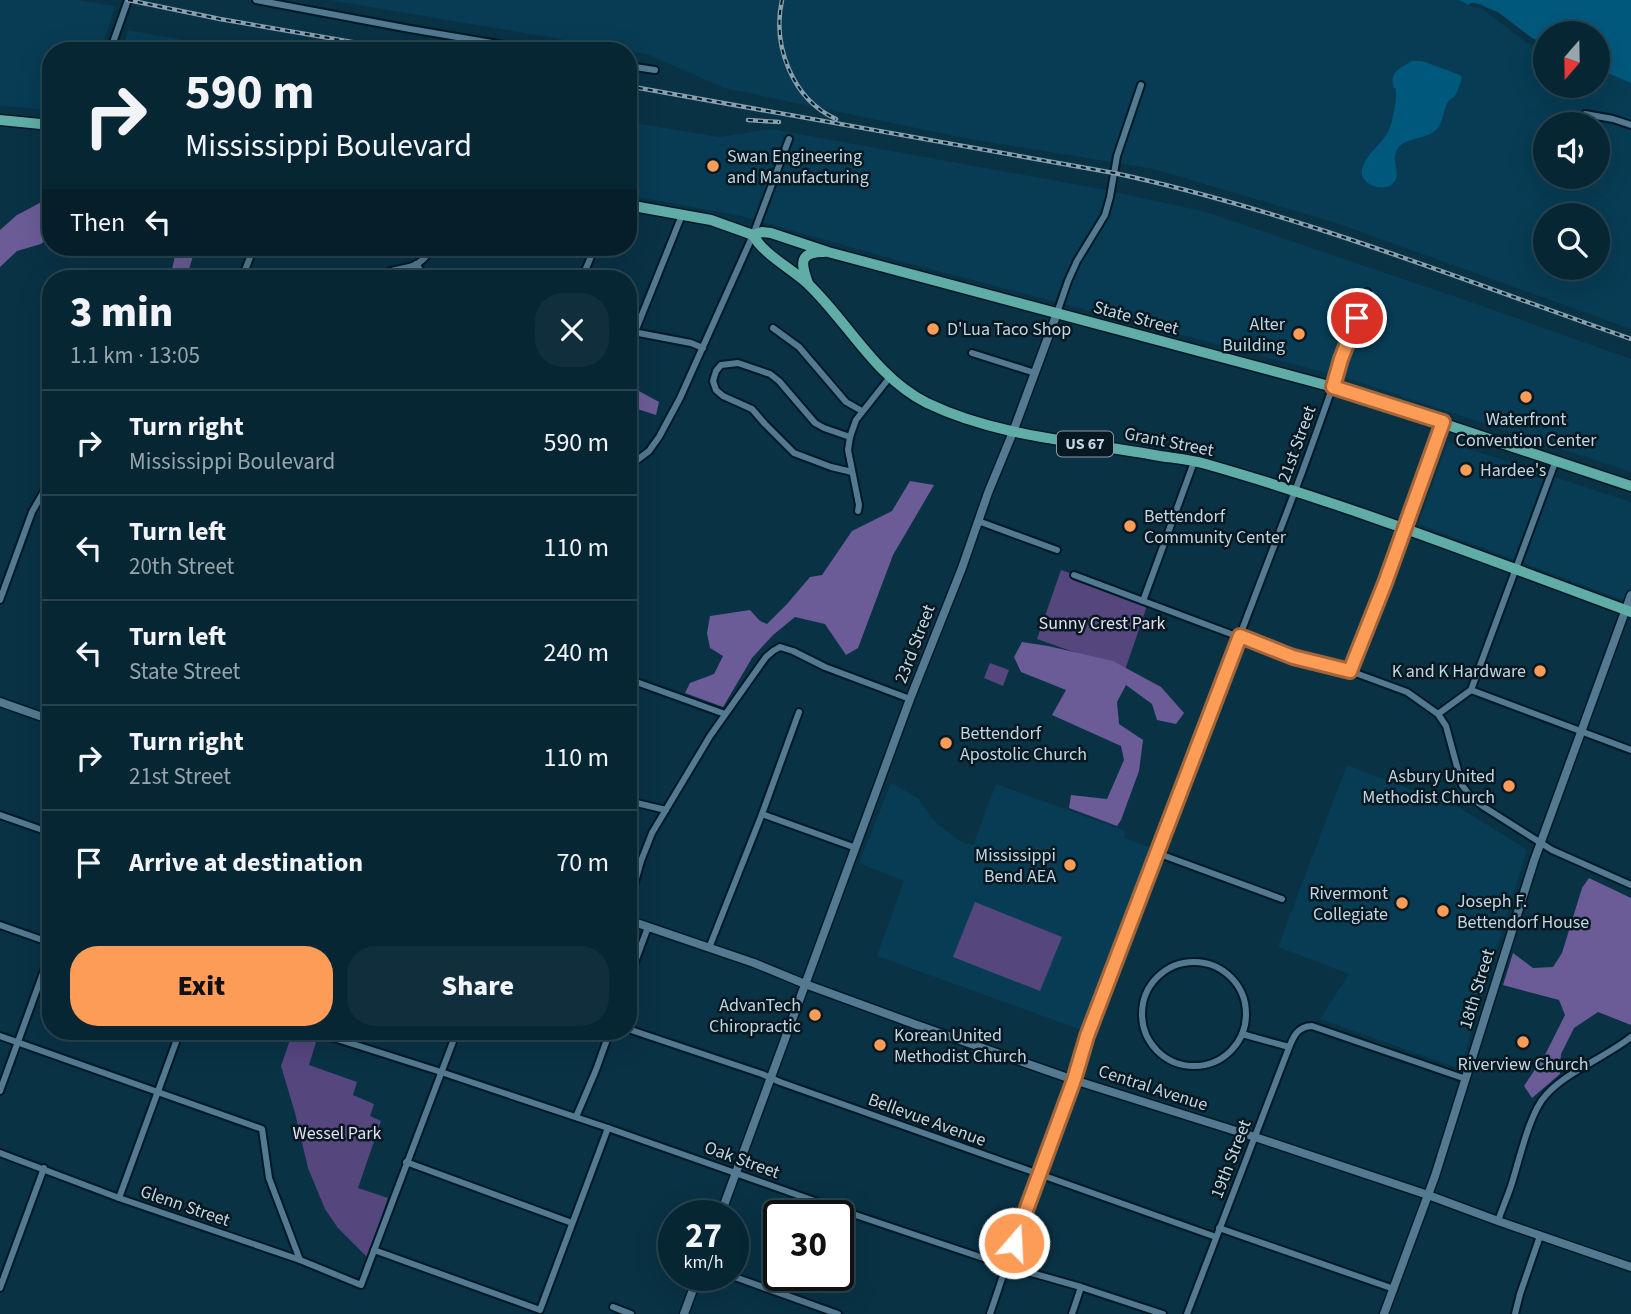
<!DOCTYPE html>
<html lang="en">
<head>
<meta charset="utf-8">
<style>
  :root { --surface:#072634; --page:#102e3c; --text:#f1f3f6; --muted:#98a5ac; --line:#28434f; --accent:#fd9c56 }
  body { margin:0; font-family:"Source Sans 3",sans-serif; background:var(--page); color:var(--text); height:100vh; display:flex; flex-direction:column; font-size:26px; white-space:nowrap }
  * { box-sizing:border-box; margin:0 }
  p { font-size:23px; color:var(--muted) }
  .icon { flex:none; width:38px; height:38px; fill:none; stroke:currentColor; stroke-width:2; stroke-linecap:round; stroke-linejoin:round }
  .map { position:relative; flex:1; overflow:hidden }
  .side { position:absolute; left:42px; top:270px; width:595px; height:770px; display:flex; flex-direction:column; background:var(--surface); border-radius:28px; box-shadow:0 7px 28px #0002,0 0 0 2px var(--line) }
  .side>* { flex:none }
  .guide { position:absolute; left:42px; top:42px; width:595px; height:214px; border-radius:28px; box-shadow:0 7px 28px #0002,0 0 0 2px var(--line); background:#072634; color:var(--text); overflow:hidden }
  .needle { width:46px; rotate:200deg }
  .fabs { position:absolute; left:1533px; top:21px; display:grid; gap:14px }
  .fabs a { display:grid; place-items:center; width:77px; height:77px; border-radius:50%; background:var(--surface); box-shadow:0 7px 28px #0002,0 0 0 2px var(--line); font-size:35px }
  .speed { position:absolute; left:658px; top:1200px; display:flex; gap:14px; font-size:35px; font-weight:700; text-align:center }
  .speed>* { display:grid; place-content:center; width:91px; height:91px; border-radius:50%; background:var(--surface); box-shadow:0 7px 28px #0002,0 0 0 2px var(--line); line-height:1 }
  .speed small { font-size:18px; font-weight:400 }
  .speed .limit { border:4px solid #111; border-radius:10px; background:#fff; color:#111 }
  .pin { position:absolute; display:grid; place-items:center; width:60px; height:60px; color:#fff; margin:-30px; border:4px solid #fff; border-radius:50%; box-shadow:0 2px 7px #0007 }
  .me { position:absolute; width:77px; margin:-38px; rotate:19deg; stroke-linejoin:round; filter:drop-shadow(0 0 5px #0008) }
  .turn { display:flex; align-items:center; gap:24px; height:147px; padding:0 28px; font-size:32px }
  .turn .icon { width:91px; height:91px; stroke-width:2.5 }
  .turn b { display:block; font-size:49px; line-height:60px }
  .then { display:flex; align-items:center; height:66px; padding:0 28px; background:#0003; gap:14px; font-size:26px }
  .round { display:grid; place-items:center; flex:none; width:74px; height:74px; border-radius:28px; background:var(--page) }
  .overview { display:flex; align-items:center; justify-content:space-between; height:119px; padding:0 28px }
  h1 { font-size:42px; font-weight:800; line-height:52px }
  .cta { display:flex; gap:14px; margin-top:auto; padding:14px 28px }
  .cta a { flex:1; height:80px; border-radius:28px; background:var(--accent); color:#111; font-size:28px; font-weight:800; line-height:80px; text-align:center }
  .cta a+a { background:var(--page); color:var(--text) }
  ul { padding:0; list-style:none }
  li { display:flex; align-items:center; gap:21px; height:105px; padding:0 28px; border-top:2px solid var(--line) }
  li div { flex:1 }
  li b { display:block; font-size:26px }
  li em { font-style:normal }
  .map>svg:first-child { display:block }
</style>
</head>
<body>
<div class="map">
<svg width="1631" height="1314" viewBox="0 0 1631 1314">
  <rect width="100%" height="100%" fill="#093245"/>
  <g fill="#073c54" fill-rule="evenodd">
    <polygon points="0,0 78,0 115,6 101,51 51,51 51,110 0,106"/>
    <path d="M 330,0 L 1459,0 L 1469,5 L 1481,4 L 1528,39 L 1545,47 L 1545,86 L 1598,86 L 1598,69 L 1631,83 L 1631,329 L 1336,223 L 1154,169 L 969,139 L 724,88 L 647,54 ZM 1545,124 L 1598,124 L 1598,177 L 1545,177 ZM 1545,215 L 1598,215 L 1598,268 L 1545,268 Z"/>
    <polygon points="128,30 242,51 122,51"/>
    <polygon points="628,122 719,137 771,129 1101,189 1206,212 1471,302 1631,359 1631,472 1346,378 907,263 741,216 628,195"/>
    <polygon points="1448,442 1631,502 1631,603 1418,524"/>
    <polygon points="1347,765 1428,796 1435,792 1527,850 1460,1069 1320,1019 1349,974 1278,947"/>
    <polygon points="891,783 918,798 934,821 961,842 973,845 996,784 1126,831 1124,838 1152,848 1084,1031 877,956 904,881 859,863"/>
  </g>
  <g fill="#55467e">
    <polygon points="1061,570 1139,597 1137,603 1147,606 1125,670 1037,639"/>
    <polygon points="990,663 1009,670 1003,686 984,678"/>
    <polygon points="975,902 1062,937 1040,991 953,957"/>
    <polygon points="293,1031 317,1039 309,1065 357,1082 353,1095 374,1104 370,1116 381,1121 358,1188 388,1198 367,1257 338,1228 325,1209 308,1168 295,1113 281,1066"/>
  </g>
  <g fill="#6b5c97">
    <polygon points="51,197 51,235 41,244 17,251 0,267 0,230 17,215"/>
    <polygon points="177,247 196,247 186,278 170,278"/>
    <polygon points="628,385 659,402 656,415 628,406"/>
    <polygon points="910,481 934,485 893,555 858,648 846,655 825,624 795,617 773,635 752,658 723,707 685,693 690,683 714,674 723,656 710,648 707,633 710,616 750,610 760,621 767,624 787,604 810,577 822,575 852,531 892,511"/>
    <polygon points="1022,642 1048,646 1113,661 1161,687 1184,713 1176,724 1157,720 1152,704 1126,685 1117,702 1119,724 1143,740 1139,771 1121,820 1117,826 1069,808 1071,795 1107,799 1124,760 1121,746 1052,715 1066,690 1021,672 1014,657"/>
    <polygon points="1589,878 1631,898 1631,1025 1598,1012 1574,1028 1561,1054 1560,1074 1532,1098 1524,1086 1546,1053 1565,1015 1559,1000 1503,985 1513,953 1533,968 1553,967 1562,953 1582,888"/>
  </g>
  <g fill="#00597d">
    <polygon points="1459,0 1631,0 1631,83 1598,69 1598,33 1545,33 1545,47 1528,39 1481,4 1469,5"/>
    <path d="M 1412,61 L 1422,61 L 1460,75 L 1462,77 C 1460,83 1458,92 1454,97 C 1452,98 1451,99 1449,100 C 1443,108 1444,121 1437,129 C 1426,141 1402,136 1396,152 C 1392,161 1399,170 1396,179 C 1389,195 1359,186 1362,170 C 1365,154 1382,145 1389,130 C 1393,119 1396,105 1396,93 C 1396,84 1395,93 1393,84 C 1390,71 1404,66 1412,61 Z"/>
  </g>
  <polygon fill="#093245" points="1470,3 1475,3 1498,12 1532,38 1545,44 1545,50 1526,42 1480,7 1475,8 1469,5"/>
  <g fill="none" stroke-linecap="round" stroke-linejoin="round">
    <g stroke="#001927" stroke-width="10">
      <g id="minor">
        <polyline points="256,0 410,29 539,51"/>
        <polyline points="110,51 128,0"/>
        <polyline points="628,66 655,70"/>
        <polyline points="1585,114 1613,119 1631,125"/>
        <polyline points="416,264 426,278"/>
        <polyline points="242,278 254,247"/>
        <path d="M 377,278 C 399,262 416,277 432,247"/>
        <polyline points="582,278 595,247"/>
        <polyline points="1057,313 1068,281 1077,261 1105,215 1110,197 1117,156 1141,85"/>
        <polyline points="773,328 799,347 846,402 862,411"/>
        <polyline points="628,331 691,343 703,348"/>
        <polyline points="635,332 682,215"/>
        <polyline points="972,353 1035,373"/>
        <polyline points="850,437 824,428 815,423 779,381 770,374 738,363 721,365 716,371 713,381 716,390 723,396 752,409 765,424 794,453 831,467 852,472"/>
        <polyline points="628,467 649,451 659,437 680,398 753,235 789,139"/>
        <polyline points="858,511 859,505 848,450 850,437 856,420 890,377"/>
        <polyline points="978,521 1057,550"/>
        <polyline points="1074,575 1271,649 1322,665 1350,671 1407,692 1438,714 1446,726 1462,785 1471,797 1484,807 1552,850 1631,885"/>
        <polyline points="0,600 32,512 51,479"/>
        <polyline points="1143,601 1194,462"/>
        <polyline points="1350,671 1385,583 1443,422"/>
        <polyline points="628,679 725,714"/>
        <polyline points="1471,690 1631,750"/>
        <polyline points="1438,714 1471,690 1556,460"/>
        <polyline points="628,801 666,810"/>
        <polyline points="762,814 856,848"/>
        <polyline points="0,815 51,833"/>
        <polyline points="1157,853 1282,899"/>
        <polyline points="630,920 633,889 641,861 652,833 710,736 766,657 773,651 780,647 793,651 825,667 910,699"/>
        <polyline points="0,925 51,943"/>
        <polyline points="709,948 762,814 799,712"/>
        <circle cx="1194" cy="1014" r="52"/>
        <polyline points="628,981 648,927"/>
        <polyline points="628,1029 762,1074 780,1082 1216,1237"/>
        <polyline points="312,1031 441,1072 608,1128 826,1205 1007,1266 1081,1287 1163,1314"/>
        <polyline points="1242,1034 1289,1047"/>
        <polyline points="0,1036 262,1129 269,1178 300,1260"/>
        <polyline points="0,1091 51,951"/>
        <polyline points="576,1117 596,1070 610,1031"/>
        <polyline points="0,1153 119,1198 300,1260 361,1285 457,1031"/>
        <polyline points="406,1162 572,1223"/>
        <polyline points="119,1198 180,1031"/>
        <path d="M 1498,1221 C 1502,1209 1507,1198 1511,1186 C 1519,1162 1529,1113 1546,1095 C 1566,1072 1606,1057 1631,1037"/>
        <polyline points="1219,1228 1394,1289"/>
        <polyline points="374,1250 540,1310 608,1128"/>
        <polyline points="732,1276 838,1314"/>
        <polyline points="0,1288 44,1168"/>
        <polyline points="613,1307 631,1314"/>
        <path d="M 990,1314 L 1021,1222 L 1074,1080 L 1087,1036 C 1156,854 1226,673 1295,491 C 1320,425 1342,358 1367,292"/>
        <polyline points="1072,1314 1081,1287"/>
        <path d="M 1187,1314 L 1285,1058 C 1291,1044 1294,1026 1312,1026 L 1466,1079"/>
        <polyline points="1515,1314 1520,1294 1540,1236"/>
      </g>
    </g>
    <g stroke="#001927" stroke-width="11">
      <g id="tertiary">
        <polyline points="0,702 51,720"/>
        <polyline points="628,920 754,963 805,984 917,1025 1074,1080 1255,1137 1428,1195 1498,1221 1631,1267"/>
        <polyline points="720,1216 910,699 962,568 988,493 1013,432 1057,313"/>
        <polyline points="684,1314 698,1276"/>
        <polyline points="1384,1314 1435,1176 1534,861 1631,595"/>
      </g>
    </g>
    <g stroke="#001927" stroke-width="13">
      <g id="primary">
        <polyline points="0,120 51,125"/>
        <polyline points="628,205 711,220 753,235 762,232 771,233 828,252 1333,387 1631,486"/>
        <path d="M 753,235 C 764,255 791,268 808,284 C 848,322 876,378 927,403 C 998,437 1077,441 1154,455 C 1171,458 1189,459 1206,464 C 1350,505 1490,560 1631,612"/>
        <path d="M 808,283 C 801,264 798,252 824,252"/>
      </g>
    </g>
    <use href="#minor" stroke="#537a91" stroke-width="6"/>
    <use href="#tertiary" stroke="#537a91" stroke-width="8"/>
    <use href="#primary" stroke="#60ada7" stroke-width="10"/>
    <g stroke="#85a0af" stroke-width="4.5">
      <g id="rail">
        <polyline points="128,0 220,19 404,51"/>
        <path d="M 782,0 C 772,45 792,99 836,119"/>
        <polyline points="395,45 429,51"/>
        <path d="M 628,86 L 1114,173 C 1291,211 1460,279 1631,339"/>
        <polyline points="748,120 779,122"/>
      </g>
    </g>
    <use href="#rail" stroke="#081821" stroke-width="2" stroke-dasharray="5" stroke-linecap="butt"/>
  </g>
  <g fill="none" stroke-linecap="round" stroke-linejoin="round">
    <g stroke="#a46538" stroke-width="18">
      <polyline id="route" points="1014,1243 1074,1080 1087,1036 1240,636 1293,657 1350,671 1385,583 1443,422 1333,387 1341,359 1357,318"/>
    </g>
    <use href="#route" stroke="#fd9c56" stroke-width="12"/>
  </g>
  <g fill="#fd9c56" stroke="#081821" stroke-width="2.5">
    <circle cx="713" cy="166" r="7"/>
    <circle cx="933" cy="329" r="7"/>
    <circle cx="1299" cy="334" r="7"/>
    <circle cx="1526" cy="397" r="7"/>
    <circle cx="1466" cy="470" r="7"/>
    <circle cx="1130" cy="526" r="7"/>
    <circle cx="1540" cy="671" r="7"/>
    <circle cx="946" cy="743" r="7"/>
    <circle cx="1509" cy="786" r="7"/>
    <circle cx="1070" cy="865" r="7"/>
    <circle cx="1402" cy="903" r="7"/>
    <circle cx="1443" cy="911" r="7"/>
    <circle cx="815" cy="1015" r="7"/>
    <circle cx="1523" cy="1042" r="7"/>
    <circle cx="880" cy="1045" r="7"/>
  </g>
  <g text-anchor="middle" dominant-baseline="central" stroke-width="5" stroke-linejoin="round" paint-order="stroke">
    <rect fill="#081821" stroke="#8a9ca8" stroke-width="2" x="1057" y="431.5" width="56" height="25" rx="5"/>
    <g font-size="16" font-weight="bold" fill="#c1d5e2">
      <text x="1085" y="444">US 67</text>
    </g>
    <g font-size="18" fill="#c1d5e2" stroke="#081821" text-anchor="start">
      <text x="727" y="156">Swan Engineering<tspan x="727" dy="21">and Manufacturing</tspan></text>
      <text x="1285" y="324" text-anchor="end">Alter<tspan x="1285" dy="21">Building</tspan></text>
      <text x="947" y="329">D'Lua Taco Shop</text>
      <text x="1526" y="419" text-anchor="middle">Waterfront<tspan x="1526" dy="21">Convention Center</tspan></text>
      <text x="1480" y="470">Hardee's</text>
      <text x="1144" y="516">Bettendorf<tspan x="1144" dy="21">Community Center</tspan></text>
      <text x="1526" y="671" text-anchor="end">K and K Hardware</text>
      <text x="960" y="733">Bettendorf<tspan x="960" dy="21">Apostolic Church</tspan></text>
      <text x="1495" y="776" text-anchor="end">Asbury United<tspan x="1495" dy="21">Methodist Church</tspan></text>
      <text x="1056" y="855" text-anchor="end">Mississippi<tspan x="1056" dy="21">Bend AEA</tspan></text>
      <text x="1388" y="893" text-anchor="end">Rivermont<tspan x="1388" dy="21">Collegiate</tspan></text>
      <text x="1457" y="901">Joseph F.<tspan x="1457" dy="21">Bettendorf House</tspan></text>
      <text x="801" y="1005" text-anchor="end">AdvanTech<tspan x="801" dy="21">Chiropractic</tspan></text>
      <text x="894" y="1035">Korean United<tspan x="894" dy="21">Methodist Church</tspan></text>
      <text x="1523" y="1064" text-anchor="middle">Riverview Church</text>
    </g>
    <g font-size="18" fill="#c1d5e2" stroke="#081821">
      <text transform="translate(1136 318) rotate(15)">State Street</text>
      <text transform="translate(1169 442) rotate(11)">Grant Street</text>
      <text transform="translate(1297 444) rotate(-70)">21st Street</text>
      <text transform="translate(915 644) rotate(-69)">23rd Street</text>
      <text transform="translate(1477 989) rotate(-73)">18th Street</text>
      <text transform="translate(1153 1088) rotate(18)">Central Avenue</text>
      <text transform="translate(927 1120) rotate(20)">Bellevue Avenue</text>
      <text transform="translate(1231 1159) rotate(-69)">19th Street</text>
      <text transform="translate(742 1160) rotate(20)">Oak Street</text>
      <text transform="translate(185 1206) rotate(19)">Glenn Street</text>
    </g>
    <g font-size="18" fill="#e3dff1" stroke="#081821">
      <text x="1102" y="623">Sunny Crest Park</text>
      <text x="337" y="1133">Wessel Park</text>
    </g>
  </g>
</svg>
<div class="fabs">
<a><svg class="needle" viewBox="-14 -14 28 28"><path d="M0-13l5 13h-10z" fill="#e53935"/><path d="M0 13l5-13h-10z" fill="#98a5ac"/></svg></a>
<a><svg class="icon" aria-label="sound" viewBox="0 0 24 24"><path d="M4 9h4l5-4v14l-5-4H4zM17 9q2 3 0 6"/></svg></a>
<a><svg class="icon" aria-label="search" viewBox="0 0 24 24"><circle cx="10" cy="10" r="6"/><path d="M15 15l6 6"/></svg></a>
</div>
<div class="speed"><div>27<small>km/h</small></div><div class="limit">30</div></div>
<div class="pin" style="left:1357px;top:318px;background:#d93025"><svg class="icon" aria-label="arrive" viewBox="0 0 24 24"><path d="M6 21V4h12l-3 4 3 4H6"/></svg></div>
<svg class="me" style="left:1014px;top:1243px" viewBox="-20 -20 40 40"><circle r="17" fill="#fd9c56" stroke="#fff" stroke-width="3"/><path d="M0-11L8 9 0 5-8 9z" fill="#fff"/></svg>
<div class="guide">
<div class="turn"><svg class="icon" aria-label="right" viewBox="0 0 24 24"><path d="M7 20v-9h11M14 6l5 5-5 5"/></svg><div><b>590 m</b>Mississippi Boulevard</div></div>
<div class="then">Then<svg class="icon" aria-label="left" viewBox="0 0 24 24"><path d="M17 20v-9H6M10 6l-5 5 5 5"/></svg></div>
</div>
<section class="side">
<div class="overview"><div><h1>3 min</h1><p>1.1 km · 13:05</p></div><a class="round"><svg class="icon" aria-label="close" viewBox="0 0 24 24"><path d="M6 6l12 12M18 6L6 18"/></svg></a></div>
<ul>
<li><svg class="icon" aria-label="right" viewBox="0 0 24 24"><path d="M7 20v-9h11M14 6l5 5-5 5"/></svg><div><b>Turn right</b><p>Mississippi Boulevard</p></div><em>590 m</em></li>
<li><svg class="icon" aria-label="left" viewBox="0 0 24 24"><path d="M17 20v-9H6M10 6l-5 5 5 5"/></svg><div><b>Turn left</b><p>20th Street</p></div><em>110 m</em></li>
<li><svg class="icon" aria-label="left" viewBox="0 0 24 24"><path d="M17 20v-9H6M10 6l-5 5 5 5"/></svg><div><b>Turn left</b><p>State Street</p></div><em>240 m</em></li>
<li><svg class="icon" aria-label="right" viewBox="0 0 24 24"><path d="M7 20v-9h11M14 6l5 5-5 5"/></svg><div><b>Turn right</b><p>21st Street</p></div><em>110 m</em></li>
<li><svg class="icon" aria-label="arrive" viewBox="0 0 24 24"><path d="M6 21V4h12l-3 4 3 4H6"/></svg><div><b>Arrive at destination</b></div><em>70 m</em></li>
</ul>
<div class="cta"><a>Exit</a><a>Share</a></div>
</section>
</div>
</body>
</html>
